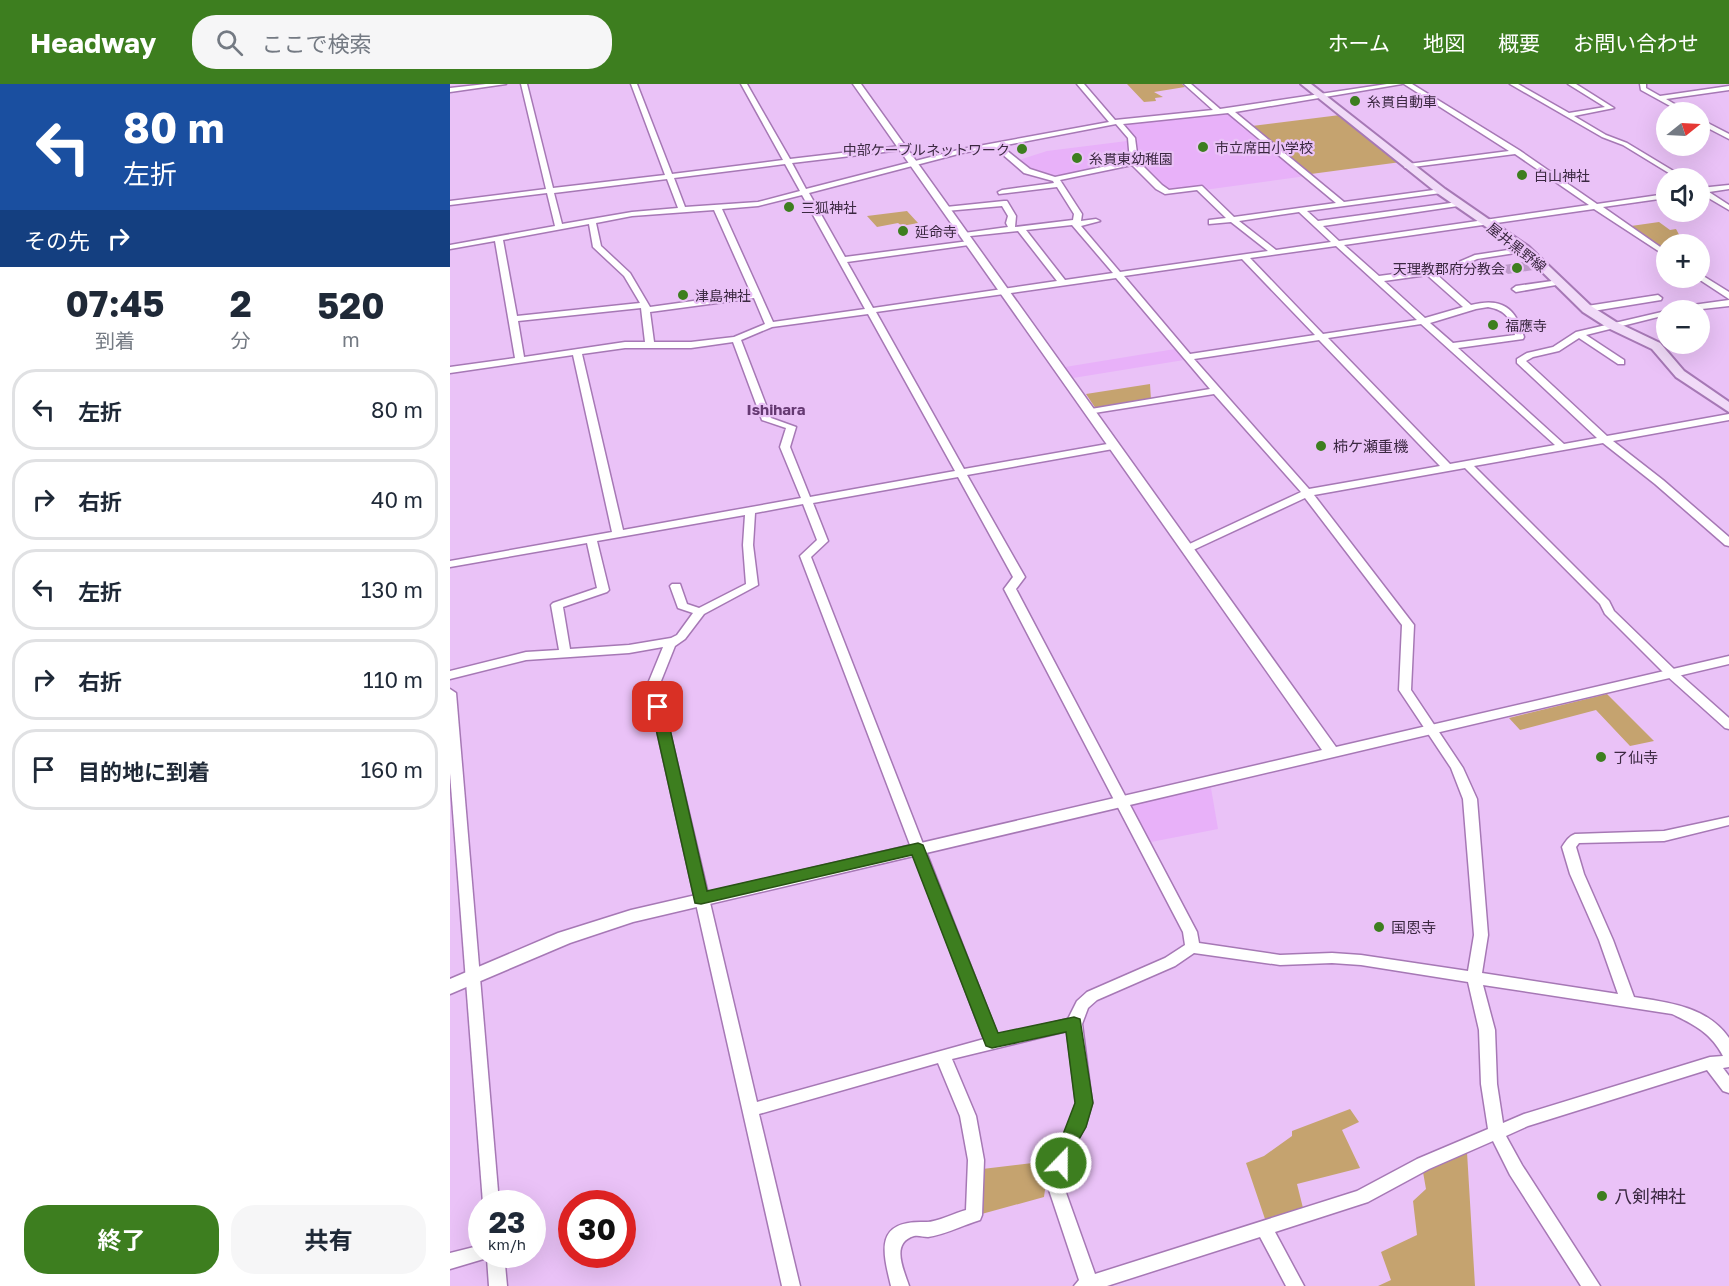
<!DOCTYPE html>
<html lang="ja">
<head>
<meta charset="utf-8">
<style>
  :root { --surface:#fff; --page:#f6f6f7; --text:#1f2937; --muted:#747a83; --line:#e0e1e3; --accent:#3d7e1f }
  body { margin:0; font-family:"Golos Text","Noto Sans JP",sans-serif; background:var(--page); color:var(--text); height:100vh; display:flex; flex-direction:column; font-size:22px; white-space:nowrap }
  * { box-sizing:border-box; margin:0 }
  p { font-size:20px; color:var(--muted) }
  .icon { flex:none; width:33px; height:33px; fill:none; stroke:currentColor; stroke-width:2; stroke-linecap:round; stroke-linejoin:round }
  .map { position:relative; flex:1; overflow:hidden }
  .details { display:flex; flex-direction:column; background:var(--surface); width:450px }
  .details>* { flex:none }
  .banner { background:#1a4fa0; color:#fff; overflow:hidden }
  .needle { width:39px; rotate:72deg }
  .buttons { position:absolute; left:1206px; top:18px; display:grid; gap:12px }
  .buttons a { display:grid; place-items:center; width:54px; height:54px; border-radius:50%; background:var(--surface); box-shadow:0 6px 24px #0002; font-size:30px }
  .speed { position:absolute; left:18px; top:1106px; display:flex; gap:12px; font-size:30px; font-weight:700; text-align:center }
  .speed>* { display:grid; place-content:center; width:78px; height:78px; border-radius:50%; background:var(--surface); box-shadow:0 6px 24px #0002; line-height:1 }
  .speed small { font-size:15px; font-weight:400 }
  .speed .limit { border:9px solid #d22; background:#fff; color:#111 }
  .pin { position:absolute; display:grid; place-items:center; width:51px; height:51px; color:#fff; margin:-26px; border-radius:12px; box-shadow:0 3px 9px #0006 }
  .me { position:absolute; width:66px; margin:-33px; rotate:22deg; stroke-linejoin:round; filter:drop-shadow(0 0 4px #0008) }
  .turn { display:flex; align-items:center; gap:21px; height:126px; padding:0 24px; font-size:27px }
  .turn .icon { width:78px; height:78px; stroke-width:2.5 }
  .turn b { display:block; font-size:42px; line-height:51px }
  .then { display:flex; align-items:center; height:57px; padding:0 24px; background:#0003; gap:12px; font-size:22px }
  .eta { display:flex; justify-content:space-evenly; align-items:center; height:102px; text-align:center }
  .eta b { font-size:36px; font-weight:700; line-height:42px }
  .button { display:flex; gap:12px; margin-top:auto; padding:12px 24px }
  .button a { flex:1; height:69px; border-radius:24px; background:var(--accent); color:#fff; font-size:24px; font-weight:700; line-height:69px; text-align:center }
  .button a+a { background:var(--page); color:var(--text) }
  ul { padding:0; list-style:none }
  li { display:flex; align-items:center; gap:18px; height:81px; margin:0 12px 9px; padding:0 12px; border:3px solid var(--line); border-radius:24px }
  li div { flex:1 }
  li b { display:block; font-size:22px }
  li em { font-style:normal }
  header { display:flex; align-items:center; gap:36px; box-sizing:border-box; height:84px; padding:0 30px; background:var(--accent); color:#fff }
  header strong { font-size:28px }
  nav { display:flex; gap:33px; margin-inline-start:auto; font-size:21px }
  .search { width:420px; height:54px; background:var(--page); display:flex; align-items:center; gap:15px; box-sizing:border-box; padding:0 21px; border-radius:24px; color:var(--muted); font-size:22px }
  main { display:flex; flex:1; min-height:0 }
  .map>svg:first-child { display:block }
</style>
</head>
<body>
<header>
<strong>Headway</strong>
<div class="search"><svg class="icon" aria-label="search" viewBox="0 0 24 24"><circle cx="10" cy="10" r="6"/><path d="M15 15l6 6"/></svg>ここで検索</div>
<nav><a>ホーム</a><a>地図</a><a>概要</a><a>お問い合わせ</a></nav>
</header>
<main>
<section class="details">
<div class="banner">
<div class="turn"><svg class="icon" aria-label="left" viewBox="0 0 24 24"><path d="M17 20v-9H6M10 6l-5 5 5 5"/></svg><div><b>80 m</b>左折</div></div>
<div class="then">その先<svg class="icon" aria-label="right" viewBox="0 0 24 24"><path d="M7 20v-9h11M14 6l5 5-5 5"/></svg></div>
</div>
<div class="eta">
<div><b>07:45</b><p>到着</p></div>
<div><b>2</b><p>分</p></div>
<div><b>520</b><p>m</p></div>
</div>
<ul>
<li><svg class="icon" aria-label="left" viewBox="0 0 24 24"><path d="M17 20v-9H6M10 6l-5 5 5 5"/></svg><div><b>左折</b></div><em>80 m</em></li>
<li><svg class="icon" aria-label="right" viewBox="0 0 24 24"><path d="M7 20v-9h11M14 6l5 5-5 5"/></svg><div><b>右折</b></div><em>40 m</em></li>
<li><svg class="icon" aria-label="left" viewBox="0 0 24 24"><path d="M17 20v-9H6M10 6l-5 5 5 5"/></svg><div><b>左折</b></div><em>130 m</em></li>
<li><svg class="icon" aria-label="right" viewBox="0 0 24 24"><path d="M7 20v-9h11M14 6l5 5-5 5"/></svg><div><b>右折</b></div><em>110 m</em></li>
<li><svg class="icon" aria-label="arrive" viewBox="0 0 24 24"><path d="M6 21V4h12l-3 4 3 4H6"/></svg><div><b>目的地に到着</b></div><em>160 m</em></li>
</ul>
<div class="button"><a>終了</a><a>共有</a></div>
</section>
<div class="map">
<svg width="1279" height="1202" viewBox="0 0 1279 1202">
  <rect width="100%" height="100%" fill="#eac2f7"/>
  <g fill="#e8b1f9">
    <polygon points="778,27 793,40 790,42 795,46 801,46 856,92 754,106 715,105 694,87 685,72 674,41"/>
    <polygon points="677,57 678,72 681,76 679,78 604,92 579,85 569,76 597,67"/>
    <polygon points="725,265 734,276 623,294 615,283"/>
    <polygon points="761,704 768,745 701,758 681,720"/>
  </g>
  <g fill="#c5a36f">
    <polygon points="677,0 732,0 735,3 704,8 713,13 705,14 706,17 694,18"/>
    <polygon points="890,31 951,78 861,90 802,42"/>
    <polygon points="457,127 468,139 452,142 448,139 427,143 417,132"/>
    <polygon points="1209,138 1220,146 1226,145 1234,160 1216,160 1216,163 1211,164 1181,142"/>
    <polygon points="700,300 701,316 646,325 636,310"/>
    <polygon points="1157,610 1204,657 1180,662 1146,626 1070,646 1059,634"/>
    <polygon points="900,1025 909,1038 892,1046 910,1084 847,1100 853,1124 815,1135 796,1079 814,1072 842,1052 842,1047"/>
    <polygon points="1017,1068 1025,1202 928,1202 941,1196 931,1168 967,1151 963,1117 976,1105 973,1088"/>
    <polygon points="599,1077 594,1113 528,1131 524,1086"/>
  </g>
  <polygon fill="#be99ca" points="1073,178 1083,186 1058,190 1048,182"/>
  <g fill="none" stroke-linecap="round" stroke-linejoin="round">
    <g stroke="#a678b5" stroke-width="3">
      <g id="minor">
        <polygon points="36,0 56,0 0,8 0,4"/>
        <path d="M 71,0 L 77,0 L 103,104 L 215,91 L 181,0 L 187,0 L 222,90 L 333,76 L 291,0 L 297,0 L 340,75 L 451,62 L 455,64 L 451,66 L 342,79 L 356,105 L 512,65 L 659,38 L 627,0 L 634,0 L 665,36 L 763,26 L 734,0 L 741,0 L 770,25 L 937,0 L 952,0 L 785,28 L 894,118 L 991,105 L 995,107 L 991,109 L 857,127 L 868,137 L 1008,118 L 1012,120 L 1008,122 L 873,142 L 889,157 L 1139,121 L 1065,70 L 955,84 L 954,82 L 958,80 L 1059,67 L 954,0 L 962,0 L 1069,66 L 1147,120 L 1216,110 L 1216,114 L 1153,123 L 1216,167 L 1216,172 L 1144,125 L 894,161 L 929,192 L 997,183 L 1025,171 L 1078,163 L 1078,167 L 1027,175 L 1002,187 L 985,189 L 1021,221 C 1052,213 1066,224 1074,253 L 1073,255 L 1008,264 L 1114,360 L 1147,354 L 1067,279 L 1067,275 L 1077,269 L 1103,263 L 1126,248 L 1216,227 L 1216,231 L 1136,251 L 1174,276 L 1174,280 L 1168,280 L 1129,254 L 1109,267 L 1083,273 L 1076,277 L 1157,352 L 1279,330 L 1279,336 L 1163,357 L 1213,396 L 1279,453 L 1279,462 L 1275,461 L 1205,400 L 1153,359 L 1024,382 L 1159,517 L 1164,527 L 1225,586 L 1279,634 L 1279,645 L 1275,644 L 1217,592 L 1155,530 L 1150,520 L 1015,384 L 864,411 L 964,541 L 961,606 L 1013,684 L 1027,715 L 1038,851 L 1032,889 L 1168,910 L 1149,856 L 1120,790 L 1112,763 C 1116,757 1119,752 1125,750 L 1214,747 L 1279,733 L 1279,741 L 1214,757 L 1129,759 L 1126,763 L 1134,790 L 1163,856 L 1184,913 C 1218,918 1258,923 1279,954 L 1279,983 L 1273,984 L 1279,992 L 1279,1009 L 1273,1007 L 1257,986 L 1078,1042 L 1056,1052 L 1072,1081 L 1150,1202 L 1131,1202 L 1060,1091 L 1043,1057 L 979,1085 L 918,1118 L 825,1148 L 854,1202 L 836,1202 L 810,1153 L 657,1202 L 624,1202 L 629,1196 L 599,1106 L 607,1063 L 619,1041 L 626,1019 L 617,947 L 502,975 L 526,1032 L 534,1076 L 532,1131 L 530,1136 L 524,1138 C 509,1143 493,1151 478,1153 C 473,1153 469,1151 464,1152 C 440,1159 454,1186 459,1202 L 441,1202 C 432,1166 425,1136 475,1138 C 485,1139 505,1129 516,1126 L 518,1076 L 510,1032 L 488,979 L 309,1030 L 350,1202 L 332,1202 L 197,602 L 213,563 L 179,569 L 76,576 L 0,595 L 0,587 L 76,568 L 109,566 L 101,521 L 103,519 L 147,504 L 137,459 L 0,483 L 0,477 L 162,448 L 123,271 L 0,289 L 0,283 L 65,274 L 45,157 L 0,165 L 0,161 L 105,142 L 97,109 L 0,121 L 0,117 L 96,105 ZM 778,29 L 886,119 L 784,133 L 752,102 L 719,106 L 712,101 L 688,77 L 685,54 L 673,40 ZM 666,40 L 678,54 L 680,77 L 605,93 L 580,85 L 551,62 ZM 544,63 L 574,89 L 603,97 L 604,99 L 552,106 L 548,108 L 549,110 L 607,103 L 624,130 L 623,136 L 565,143 L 566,132 L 557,117 L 554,117 L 496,123 L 492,125 L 496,127 L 552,122 L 558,132 L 556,139 L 558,143 L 514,149 L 511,149 L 511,153 L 568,147 L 607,197 L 423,224 L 397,178 L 519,161 L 523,159 L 519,157 L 395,173 L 359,109 L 512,69 ZM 335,80 L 350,107 L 308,118 L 235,123 L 224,94 ZM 682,81 L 706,105 L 715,110 L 747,106 L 776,134 L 759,136 L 759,140 L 781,138 L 818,167 L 670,188 L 631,142 L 650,137 L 646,135 L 631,137 L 632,130 L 610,96 ZM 217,95 L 228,124 L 182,128 L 112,140 L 104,109 ZM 352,111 L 415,225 L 323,238 L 272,125 L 308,122 ZM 264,126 L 301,209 L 200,223 L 180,189 L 151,162 L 146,139 L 182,132 ZM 849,128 L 881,158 L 826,166 L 789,137 ZM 139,140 L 143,163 L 174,192 L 190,219 L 67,232 L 53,156 ZM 622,141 L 663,189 L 615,196 L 576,146 ZM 886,162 L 967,236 L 873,250 L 800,174 ZM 792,175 L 865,251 L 740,270 L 674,192 ZM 977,191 L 1013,223 L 975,234 L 934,197 ZM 666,194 L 760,305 L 641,325 L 636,328 L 638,330 L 764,310 L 851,408 L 733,463 L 732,465 L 733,467 L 741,467 L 855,414 L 952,541 L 949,606 L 1001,684 L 1013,715 L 1024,851 L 1018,887 L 911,871 L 882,869 L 830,871 L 749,859 L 747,848 L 566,505 L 575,493 L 517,391 L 663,365 L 668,362 L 663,359 L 514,385 L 426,228 ZM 304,214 L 315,240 L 284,253 L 241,258 L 204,258 L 200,228 ZM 1038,223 C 1056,226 1061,235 1065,251 L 1003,259 L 980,239 L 1026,225 ZM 191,224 L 195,258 L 175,258 L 74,273 L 68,237 ZM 418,230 L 505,387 L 360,413 L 340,363 L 346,343 L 321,334 L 291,256 L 322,243 ZM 971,240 L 1105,361 L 1000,380 L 878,254 ZM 869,256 L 990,382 L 859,405 L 744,275 ZM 283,258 L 312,336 L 336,344 L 330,363 L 351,414 L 173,446 L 132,270 L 175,264 L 241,264 ZM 508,393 L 563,493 L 554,505 L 733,848 L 735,861 L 715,874 L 637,908 L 627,917 L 618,935 L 548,952 L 361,473 L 378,457 L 363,419 ZM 353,420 L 367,456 L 350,472 L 534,955 L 307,1018 L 209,602 L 225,562 L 235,555 L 254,530 L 308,501 L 303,461 L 305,429 ZM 295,431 L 293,461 L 296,500 L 249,524 L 237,520 L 230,500 L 222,500 L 220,502 L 228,524 L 243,529 L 227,551 L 221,554 L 179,561 L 120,565 L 113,523 L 157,508 L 159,506 L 147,457 ZM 744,869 L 830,881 L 882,879 L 911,881 L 1018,898 L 1029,946 L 1031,1000 L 1038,1045 L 967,1075 L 907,1107 L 645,1190 L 615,1106 L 623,1064 L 635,1043 L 642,1019 L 632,940 L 638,924 L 647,916 L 725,882 ZM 1033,901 L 1222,930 C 1245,941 1261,949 1273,972 L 1260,973 L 1074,1030 L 1053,1039 L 1047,1000 L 1045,946 Z"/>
        <polygon points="1060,0 1068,0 1119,29 1155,23 1118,0 1126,0 1164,24 1124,32 1156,51 1177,59 1235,94 1227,94 1173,61 1152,53"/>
        <polygon points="1190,0 1196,0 1196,4 1210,12 1279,2 1279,6 1216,15 1238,28 1231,28 1191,6"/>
        <polygon points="1250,35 1279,50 1279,55 1250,40"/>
        <polygon points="1279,101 1279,105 1259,108 1279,121 1279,126 1250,109 1250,104"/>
        <polygon points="1250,190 1279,208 1279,215 1247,194 1250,194"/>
        <polygon points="1109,196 1112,196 1112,200 1066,208 1062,205 1066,202"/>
        <polygon points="1208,211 1212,214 1211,216 1137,228 1133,225 1137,222"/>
        <polygon points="1279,216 1279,222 1243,226 1224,226 1228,223"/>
        <polygon points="0,605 6,609 49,1119 33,1119 0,689"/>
        <polygon points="32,1161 32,1170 54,1170 57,1202 39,1202 37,1174 0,1185 0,1169"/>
      </g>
    </g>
    <g stroke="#a678b5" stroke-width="3">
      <polygon id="tertiary" points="403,0 411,0 886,663 1279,572 1279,580 183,838 120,859 0,910 0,895 108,849 181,826 872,666"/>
    </g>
    <g stroke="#a678b5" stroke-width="4">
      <polygon id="secondary" points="851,0 861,0 995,105 1079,163 1141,222 1166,238 1210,259 1234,287 1279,318 1279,328 1226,293 1202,265 1158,244 1133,228 1071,167 987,109"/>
    </g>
    <use href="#minor" fill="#fff" fill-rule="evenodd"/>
    <use href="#tertiary" fill="#fff" fill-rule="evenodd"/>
    <use href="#secondary" fill="#f1dbf8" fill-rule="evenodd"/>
  </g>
  <polygon fill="#3d7e1f" stroke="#285214" stroke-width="1.5" points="208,619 215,623 257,807 468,759 473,761 548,949 624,933 630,935 643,1019 636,1043 624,1064 618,1084 611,1087 604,1084 602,1079 625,1019 616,948 542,964 536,962 462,771 251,820 245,819 201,623"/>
  <g fill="#3d7e1f" stroke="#eac2f7" stroke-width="2">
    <circle cx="905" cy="17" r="6"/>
    <circle cx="753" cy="63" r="6"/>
    <circle cx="572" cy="65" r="6"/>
    <circle cx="627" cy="74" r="6"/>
    <circle cx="1072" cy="91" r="6"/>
    <circle cx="339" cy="123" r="6"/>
    <circle cx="453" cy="147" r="6"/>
    <circle cx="1067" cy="184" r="6"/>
    <circle cx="233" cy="211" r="6"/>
    <circle cx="1043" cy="241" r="6"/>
    <circle cx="871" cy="362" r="6"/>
    <circle cx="1151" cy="673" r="6"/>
    <circle cx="929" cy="843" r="6"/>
    <circle cx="1152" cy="1112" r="6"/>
  </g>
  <g text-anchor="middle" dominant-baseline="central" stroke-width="4.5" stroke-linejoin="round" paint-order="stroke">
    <g font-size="14" fill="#3b2841" stroke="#eac2f7" text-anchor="start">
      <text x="917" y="17">糸貫自動車</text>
      <text x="765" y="63">市立席田小学校</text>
      <text x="560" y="65" text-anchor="end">中部ケーブルネットワーク</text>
      <text x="639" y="74">糸貫東幼稚園</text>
      <text x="1084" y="91">白山神社</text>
      <text x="351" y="123">三狐神社</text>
      <text x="465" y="147">延命寺</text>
      <text x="1055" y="184" text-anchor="end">天理教郡府分教会</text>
      <text x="245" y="211">津島神社</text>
      <text x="1055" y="241">福應寺</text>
    </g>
    <g font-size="14" fill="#3b2841" stroke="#eac2f7">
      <text transform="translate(1067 163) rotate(38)">屋井黒野線</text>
    </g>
    <g font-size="15" font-weight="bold" fill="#653972" stroke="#eac2f7">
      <text x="326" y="325">Ishihara</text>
    </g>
    <g font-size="15" fill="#3b2841" stroke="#eac2f7" text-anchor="start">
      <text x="883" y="362">柿ケ瀬重機</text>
      <text x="1163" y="673">了仙寺</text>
      <text x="941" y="843">国恩寺</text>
    </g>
    <g font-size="18" fill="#3b2841" stroke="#eac2f7" text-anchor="start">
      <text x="1164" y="1112">八剣神社</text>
    </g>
  </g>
</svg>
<div class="buttons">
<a><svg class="needle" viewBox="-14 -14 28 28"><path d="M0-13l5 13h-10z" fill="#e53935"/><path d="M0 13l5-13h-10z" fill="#747a83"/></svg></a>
<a><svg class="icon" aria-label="sound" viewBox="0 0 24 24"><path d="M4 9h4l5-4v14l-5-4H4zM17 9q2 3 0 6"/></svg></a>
<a>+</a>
<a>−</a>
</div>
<div class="speed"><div>23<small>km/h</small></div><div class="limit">30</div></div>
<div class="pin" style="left:208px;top:623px;background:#d93025"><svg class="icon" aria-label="arrive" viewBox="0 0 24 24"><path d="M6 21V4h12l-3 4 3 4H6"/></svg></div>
<svg class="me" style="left:611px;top:1079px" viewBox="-20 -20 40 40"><circle r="17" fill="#3d7e1f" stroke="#fff" stroke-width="3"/><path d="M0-11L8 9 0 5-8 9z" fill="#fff"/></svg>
</div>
</main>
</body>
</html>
